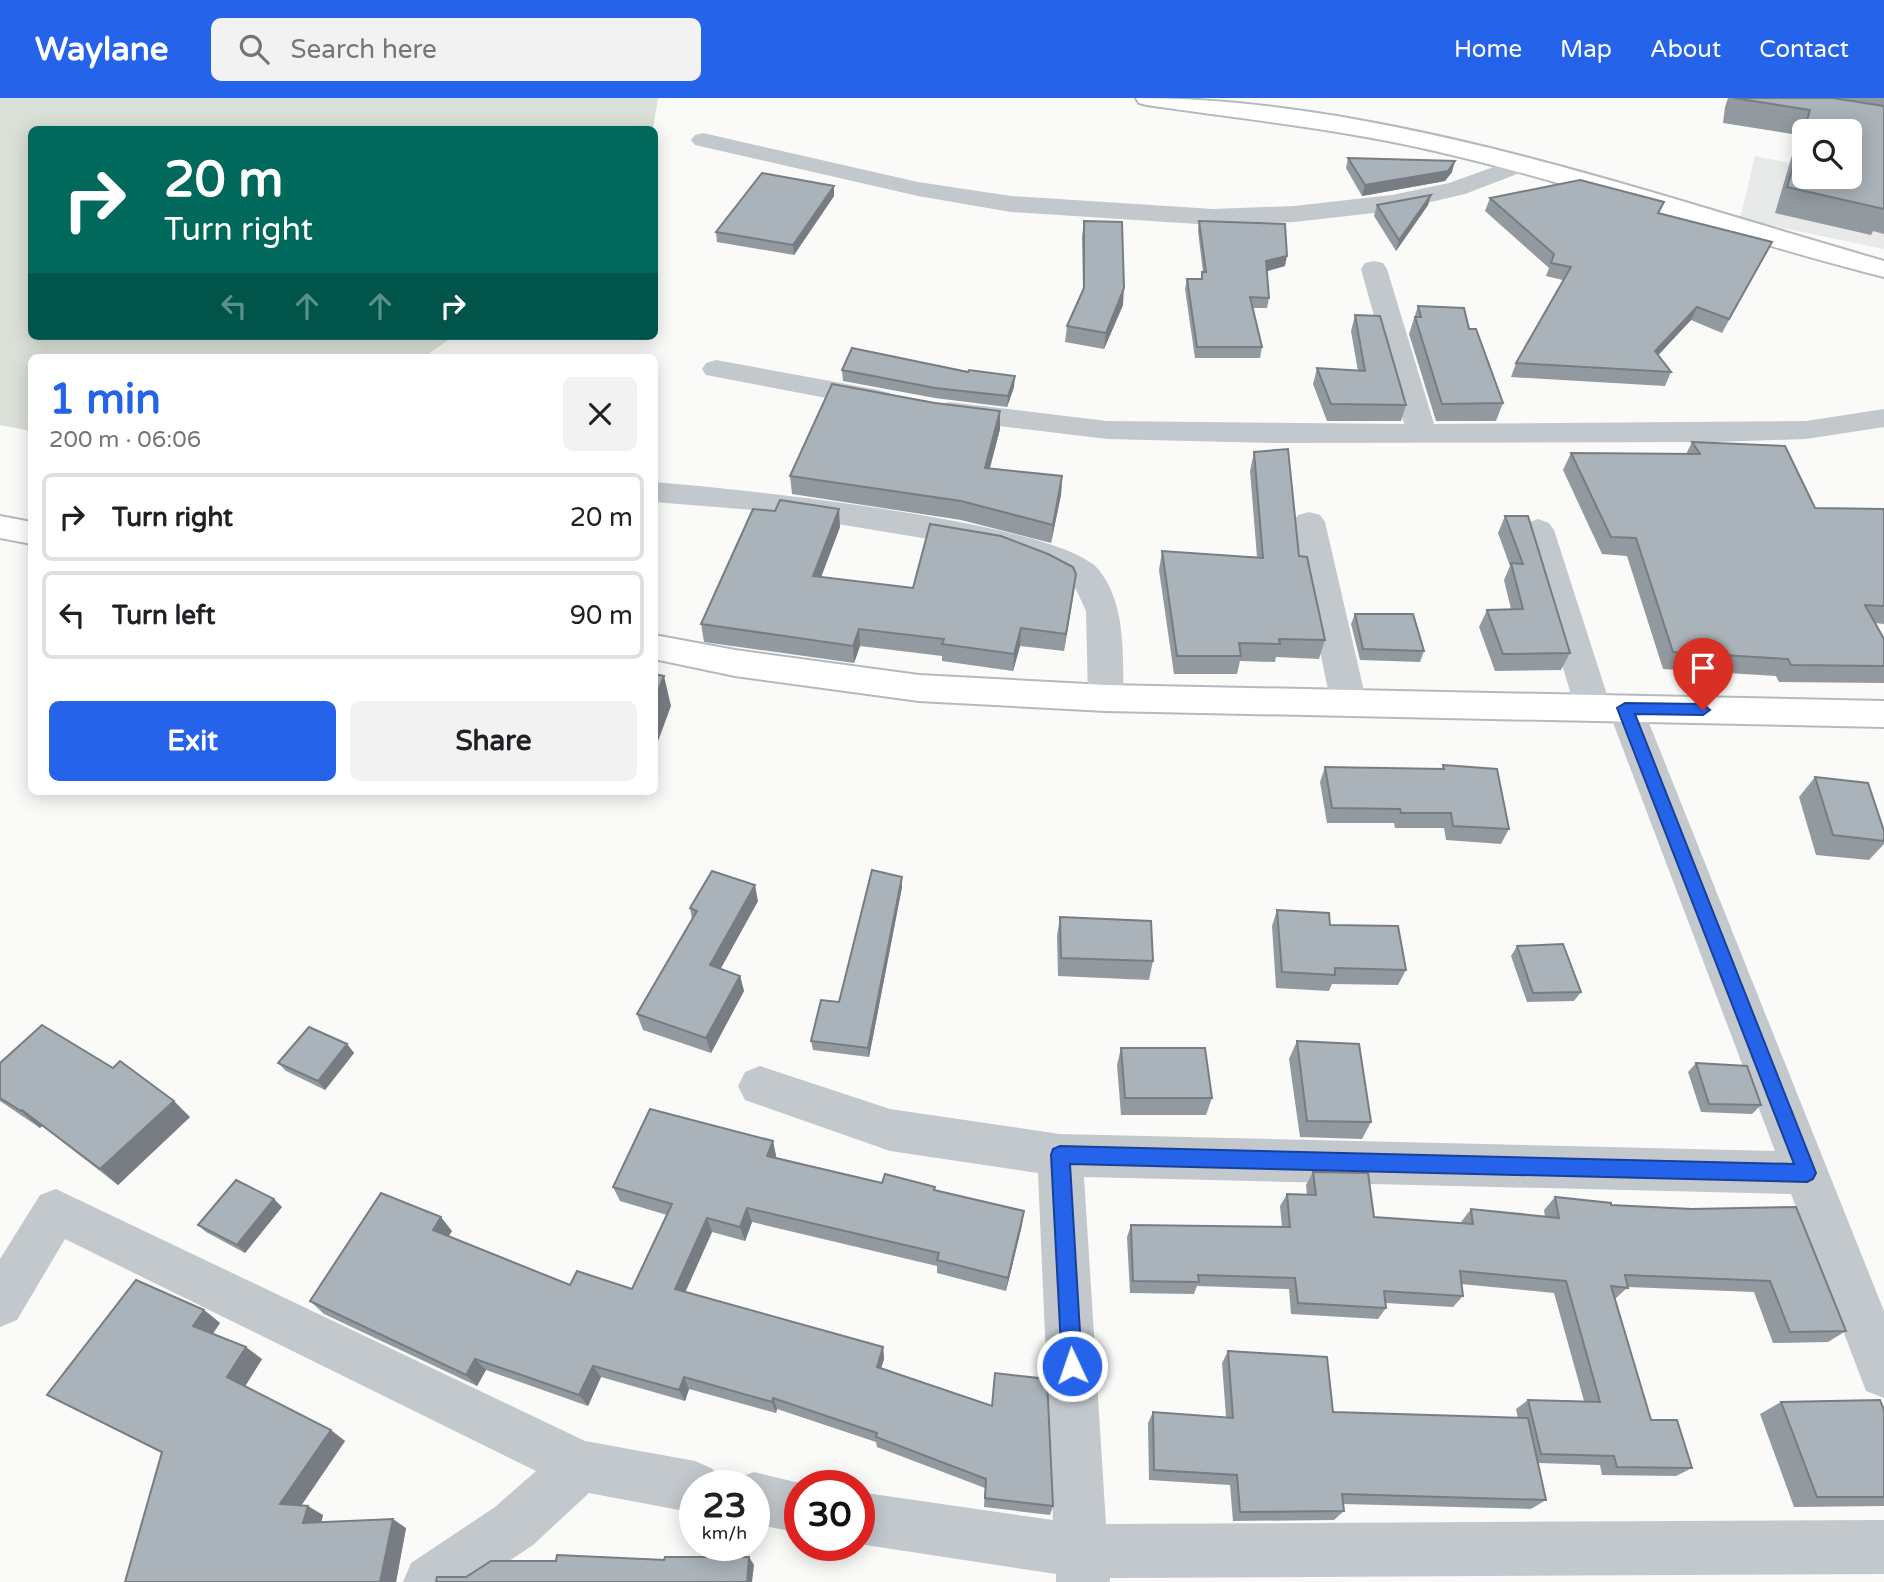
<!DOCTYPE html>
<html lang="en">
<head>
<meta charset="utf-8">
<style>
  :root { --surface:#fff; --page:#f2f2f2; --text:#202124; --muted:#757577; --line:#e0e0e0; --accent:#2563eb }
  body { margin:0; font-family:"Varela Round",sans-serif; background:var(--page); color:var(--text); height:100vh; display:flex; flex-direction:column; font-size:26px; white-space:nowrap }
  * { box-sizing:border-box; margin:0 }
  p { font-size:23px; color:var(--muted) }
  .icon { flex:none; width:38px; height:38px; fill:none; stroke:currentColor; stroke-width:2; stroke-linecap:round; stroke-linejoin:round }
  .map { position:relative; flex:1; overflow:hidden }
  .side { position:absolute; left:28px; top:256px; width:630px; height:441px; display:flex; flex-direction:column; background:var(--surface); border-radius:10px; box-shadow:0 4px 18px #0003 }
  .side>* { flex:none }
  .banner { position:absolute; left:28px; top:28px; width:630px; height:214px; border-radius:10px; box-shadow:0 4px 18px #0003; background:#00695c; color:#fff; overflow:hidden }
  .fabs { position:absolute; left:1792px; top:21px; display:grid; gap:14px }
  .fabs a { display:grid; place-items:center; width:70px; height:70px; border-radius:10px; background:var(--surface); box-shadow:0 4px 18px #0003; font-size:35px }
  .speed { position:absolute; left:679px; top:1372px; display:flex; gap:14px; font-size:35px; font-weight:700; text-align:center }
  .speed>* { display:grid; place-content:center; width:91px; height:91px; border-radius:50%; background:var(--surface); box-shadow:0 4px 18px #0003; line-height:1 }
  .speed small { font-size:18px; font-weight:400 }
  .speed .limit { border:10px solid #d22; background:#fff; color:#111 }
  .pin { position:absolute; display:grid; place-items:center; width:60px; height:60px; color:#fff; margin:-72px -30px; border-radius:50% 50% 50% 0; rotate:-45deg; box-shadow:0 0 7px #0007 }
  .pin .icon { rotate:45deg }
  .me { position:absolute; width:77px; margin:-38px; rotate:357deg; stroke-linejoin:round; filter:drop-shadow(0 0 5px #0008) }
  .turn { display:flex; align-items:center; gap:24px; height:147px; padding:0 21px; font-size:32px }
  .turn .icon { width:91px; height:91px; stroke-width:2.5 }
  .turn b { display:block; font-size:49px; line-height:60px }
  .lanes { display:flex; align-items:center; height:66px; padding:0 21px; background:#0003; justify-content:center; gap:35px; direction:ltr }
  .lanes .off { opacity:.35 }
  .round { display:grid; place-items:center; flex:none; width:74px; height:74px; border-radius:10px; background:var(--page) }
  .overview { display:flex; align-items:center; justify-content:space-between; height:119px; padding:0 21px }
  h1 { font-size:42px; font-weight:700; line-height:52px; color:var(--accent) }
  .action { display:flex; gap:14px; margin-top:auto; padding:14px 21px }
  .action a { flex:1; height:80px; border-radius:10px; background:var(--accent); color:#fff; font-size:28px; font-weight:700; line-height:80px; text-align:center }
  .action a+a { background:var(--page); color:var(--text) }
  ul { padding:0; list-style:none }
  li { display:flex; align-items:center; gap:21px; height:88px; margin:0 14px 10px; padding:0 7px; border:4px solid var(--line); border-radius:10px }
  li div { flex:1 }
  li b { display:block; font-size:26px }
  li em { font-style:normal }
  header { display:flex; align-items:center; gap:42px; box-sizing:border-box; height:98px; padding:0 35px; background:var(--accent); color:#fff }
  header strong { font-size:33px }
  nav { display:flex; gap:38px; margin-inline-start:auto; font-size:24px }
  .search { width:490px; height:63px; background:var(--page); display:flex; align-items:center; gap:18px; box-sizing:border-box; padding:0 24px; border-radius:10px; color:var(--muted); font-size:26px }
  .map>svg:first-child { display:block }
</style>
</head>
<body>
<header>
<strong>Waylane</strong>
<div class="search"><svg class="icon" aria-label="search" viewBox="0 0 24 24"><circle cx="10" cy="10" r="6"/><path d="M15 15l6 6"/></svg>Search here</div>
<nav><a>Home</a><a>Map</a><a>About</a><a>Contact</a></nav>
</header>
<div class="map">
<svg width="1884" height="1484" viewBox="0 0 1884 1484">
  <rect width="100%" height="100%" fill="#fafaf8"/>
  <polygon fill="#e8e9e9" points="1755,58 1804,68 1804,79 1850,79 1884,84 1884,151 1740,121"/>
  <polygon fill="#dadfd7" points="0,0 658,0 653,31 32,32 32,238 454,238 424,259 32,259 31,333 0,327"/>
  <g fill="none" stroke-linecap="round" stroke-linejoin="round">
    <g stroke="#b3babf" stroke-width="4">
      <g id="secondary">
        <path d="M 1136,0 C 1383,0 1647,95 1884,163 L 1884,179 C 1733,141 1587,88 1435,53 C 1340,31 1243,21 1147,7 L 1139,5 Z"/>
        <polygon points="0,418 32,424 32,446 0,440"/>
        <polygon points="654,537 735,552 919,577 1106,587 1884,603 1884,629 1106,613 919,603 735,578 654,561"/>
      </g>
    </g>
    <g fill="#c3c8cc" fill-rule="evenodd">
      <polygon points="703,35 918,84 1011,98 1213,111 1294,108 1392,97 1449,85 1516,61 1525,63 1528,68 1525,73 1465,96 1392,113 1294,124 1213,127 1011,114 918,98 695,47 691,42 695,37"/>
      <polygon points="1374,163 1383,165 1387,171 1434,326 1806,323 1884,311 1884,329 1806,341 1715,344 1272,345 1107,341 949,322 939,319 934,313 939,307 949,304 1107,323 1404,326 1361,171 1365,165"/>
      <polygon points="716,262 879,292 889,295 894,301 889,307 879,310 706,277 702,271 706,265"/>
      <path d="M 654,384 C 729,390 1059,423 1099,472 C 1127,508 1122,557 1124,600 L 1119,609 L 1106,613 L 1093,609 L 1088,600 L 1086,513 L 1073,485 L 1048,471 L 1001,453 L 753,412 L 654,404 Z"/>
      <polygon points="1309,414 1320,417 1325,424 1367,606 1362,615 1349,619 1336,615 1331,606 1293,424 1298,417"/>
      <polygon points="1538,421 1549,425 1554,432 1610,606 1612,601 1625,597 1638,601 1643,610 1884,1213 1884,1300 1866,1293 1791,1096 1084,1079 1106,1426 1884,1422 1884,1476 1110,1480 1110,1484 1056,1484 1056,1476 859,1446 859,1394 1053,1422 1038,1075 890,1053 745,1002 738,988 745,974 760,968 890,1011 1060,1036 1775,1053 1609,614 1606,619 1593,623 1580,619 1575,610 1522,432 1527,425"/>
      <polygon points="56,1091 585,1343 695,1363 713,1371 721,1388 695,1388 695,1415 589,1395 533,1447 478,1484 403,1484 411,1465 495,1409 536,1373 65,1141 17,1222 0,1229 0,1161 40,1097"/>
      <polygon points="754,1374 812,1388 800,1388 800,1435 754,1426 754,1388 733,1388 735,1381"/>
    </g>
    <use href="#secondary" fill="#fff" fill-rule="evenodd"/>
  </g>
  <g fill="#929a9f">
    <polygon points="1728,0 1884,0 1884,136 1873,133 1871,137 1775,115 1798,37 1723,25 1725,9"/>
    <polygon points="1348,60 1452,74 1445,83 1362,98 1346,70"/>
    <polygon points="1431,97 1428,107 1396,153 1374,118 1377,107"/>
    <polygon points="834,98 794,157 717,144 716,134"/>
    <polygon points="1490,100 1659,115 1772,144 1722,235 1691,222 1658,257 1671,274 1665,288 1511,279 1516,265 1563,182 1546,178 1549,170 1485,113"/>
    <polygon points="1084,123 1123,207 1104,251 1065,244 1067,228 1083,194 1082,139"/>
    <polygon points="1199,123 1285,168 1267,173 1269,200 1267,210 1253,210 1262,249 1260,260 1195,260 1185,191 1187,181 1201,181 1203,174 1198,133"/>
    <polygon points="1418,208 1469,231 1503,305 1496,323 1436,323 1409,236"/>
    <polygon points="1355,217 1406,307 1401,323 1327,323 1313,286 1317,270 1358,273 1351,233"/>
    <polygon points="842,272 1014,289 1007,309 935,300 843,283"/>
    <polygon points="935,305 1000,313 1000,331 990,370 1062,378 1061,397 1051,445 961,422 792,396 790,378"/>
    <polygon points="1692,344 1815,410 1884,411 1884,526 1875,525 1884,541 1884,585 1779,584 1776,578 1663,571 1627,458 1602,456 1563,372 1571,355 1686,356"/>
    <polygon points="1254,354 1299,458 1325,542 1319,561 1276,559 1275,564 1240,563 1237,576 1174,576 1159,472 1162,453 1257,459 1250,373"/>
    <polygon points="1505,418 1570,555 1561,572 1495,573 1479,529 1487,512 1511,511 1504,482 1510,468 1498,435"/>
    <polygon points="840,429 821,479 913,490 1076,476 1064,553 1020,548 1013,573 942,563 942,558 860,548 854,565 704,544 701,526"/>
    <polygon points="1355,516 1424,553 1420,564 1360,562 1351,526"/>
    <polygon points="1443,667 1509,731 1501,746 1446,742 1444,730 1395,730 1394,725 1327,725 1320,684 1325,669 1442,671"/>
    <polygon points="1815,679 1884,733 1884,746 1869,762 1816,757 1799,699"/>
    <polygon points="902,779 902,789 869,959 813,952 811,943 839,904"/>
    <polygon points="758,803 720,871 740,878 744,893 711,955 643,932 637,916 692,821 690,810"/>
    <polygon points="1277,812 1330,827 1406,872 1398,887 1332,886 1329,893 1276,890 1272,828"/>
    <polygon points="1060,819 1153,863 1149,882 1058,878 1057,838"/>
    <polygon points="1517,848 1581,894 1574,903 1527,904 1511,858"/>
    <polygon points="1297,943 1371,1024 1362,1041 1300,1039 1289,961"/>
    <polygon points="347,946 354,955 325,992 286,973 278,965"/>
    <polygon points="1121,950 1212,1000 1206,1017 1121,1017 1117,967"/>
    <polygon points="0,965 190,1019 118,1087 42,1028 40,1030 0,1003"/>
    <polygon points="1696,965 1761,1007 1752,1016 1701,1014 1688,974"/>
    <polygon points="773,1043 776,1058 775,1059 882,1085 935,1092 1022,1127 1006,1193 937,1175 937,1168 752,1124 745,1143 712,1134 685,1194 883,1249 884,1261 881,1270 1053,1408 1050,1417 984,1409 985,1390 877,1349 876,1344 777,1311 776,1315 689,1291 685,1303 601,1279 588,1308 486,1272 477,1288 324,1216 310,1203 452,1133 448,1138 570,1187 632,1191 667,1117 620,1103 613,1089"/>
    <polygon points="1313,1074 1374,1119 1462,1126 1461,1124 1471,1111 1545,1119 1544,1112 1555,1099 1611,1107 1692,1111 1846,1233 1828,1244 1773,1245 1754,1194 1628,1189 1615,1201 1651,1322 1692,1370 1676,1378 1602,1377 1600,1367 1538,1365 1546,1402 1531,1411 1343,1406 1344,1413 1334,1422 1233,1423 1230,1387 1149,1382 1148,1325 1153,1314 1226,1319 1222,1265 1228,1253 1333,1314 1518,1320 1516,1311 1528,1302 1584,1303 1554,1195 1461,1186 1463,1198 1453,1209 1386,1205 1386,1210 1378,1221 1291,1216 1289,1191 1197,1188 1194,1196 1130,1195 1127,1139 1131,1127 1282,1129 1280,1108 1287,1096 1307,1097 1306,1087"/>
    <polygon points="282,1109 245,1155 206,1134 198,1127"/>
    <polygon points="204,1212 220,1225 213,1236 262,1261 245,1288 345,1343 301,1408 323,1417 321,1424 406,1430 396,1484 162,1355 47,1297"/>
    <polygon points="1781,1304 1884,1312 1884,1408 1794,1409 1760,1316"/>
  </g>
  <g fill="#777d82">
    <polygon points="1455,63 1452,74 1445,83 1362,98 1365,87"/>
    <polygon points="834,88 834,98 794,157 793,147"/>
    <polygon points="1431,97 1428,107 1396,153 1399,142"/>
    <polygon points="1287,158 1285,168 1264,174 1266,163"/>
    <polygon points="1124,190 1123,207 1104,251 1106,235"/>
    <polygon points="1697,209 1691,222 1649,267 1655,253"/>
    <polygon points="1015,278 1014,289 1007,309 1008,298"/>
    <polygon points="1000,313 1000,331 985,388 985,370"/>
    <polygon points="1062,378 1061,397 1051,445 1053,427"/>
    <polygon points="839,411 840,429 815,495 813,478"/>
    <polygon points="1076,476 1074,494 1064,553 1066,536"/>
    <polygon points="1021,530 1020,548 1013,573 1014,556"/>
    <polygon points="859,531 860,548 854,565 853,548"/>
    <polygon points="664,578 671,608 654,654 654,603"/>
    <polygon points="902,779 902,789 869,959 868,950"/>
    <polygon points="755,787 758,803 714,883 710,867"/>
    <polygon points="740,878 744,893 711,955 706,940"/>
    <polygon points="347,946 354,955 325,992 318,983"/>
    <polygon points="174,1003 190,1019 118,1087 100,1071"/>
    <polygon points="22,1012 42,1028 40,1030 21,1013"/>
    <polygon points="773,1043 776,1058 771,1072 767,1058"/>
    <polygon points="274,1101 282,1109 245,1155 237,1147"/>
    <polygon points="747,1110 752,1124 745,1143 740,1129"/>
    <polygon points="1024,1113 1022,1127 1006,1193 1008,1180"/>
    <polygon points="441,1119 452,1133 444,1146 433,1132"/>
    <polygon points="707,1120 712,1134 681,1204 675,1191"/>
    <polygon points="204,1212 220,1225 209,1240 193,1228"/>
    <polygon points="246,1249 262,1261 244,1290 227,1279"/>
    <polygon points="883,1249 884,1261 878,1280 877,1269"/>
    <polygon points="475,1261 486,1272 477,1288 466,1277"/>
    <polygon points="593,1268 601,1279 588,1308 579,1297"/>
    <polygon points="684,1279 689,1291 685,1303 679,1292"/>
    <polygon points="773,1300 777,1311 776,1315 772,1304"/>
    <polygon points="331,1332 345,1343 296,1415 280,1406"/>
    <polygon points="308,1408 323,1417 319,1433 303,1425"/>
    <polygon points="393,1421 406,1430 396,1484 380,1484"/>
    <polygon points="749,1459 754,1467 752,1484 747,1484"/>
  </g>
  <g fill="#aab3b9" stroke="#777d82" stroke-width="2" fill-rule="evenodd">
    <path d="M 1734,0 L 1832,0 L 1884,8 L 1884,111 L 1787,89 L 1810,12 ZM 1804,33 L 1850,33 L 1850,79 L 1804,79 Z"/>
    <polygon points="1348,60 1455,63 1448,73 1365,87"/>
    <polygon points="762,75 834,88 793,147 716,134"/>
    <polygon points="1580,82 1664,104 1658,115 1772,144 1729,221 1697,209 1655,253 1671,274 1516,265 1571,169 1551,165 1554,156 1490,100"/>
    <polygon points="1431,97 1399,142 1377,107"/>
    <polygon points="1084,123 1122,124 1124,190 1106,235 1067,228 1084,190"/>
    <polygon points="1199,123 1285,126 1287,158 1266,163 1269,200 1250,199 1262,249 1197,249 1187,181 1202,181 1202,174 1206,174"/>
    <polygon points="1418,208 1464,210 1469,231 1476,231 1503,305 1442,306 1415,219 1421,219"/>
    <polygon points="1355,217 1380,218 1406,307 1331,306 1317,270 1365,273"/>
    <polygon points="852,250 968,274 969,272 1015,278 1008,298 935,290 842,272"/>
    <polygon points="832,286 935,305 1000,313 985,370 1062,378 1053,427 961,403 790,378"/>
    <polygon points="1692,344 1785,348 1815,410 1884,411 1884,508 1865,507 1884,541 1884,568 1791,567 1788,561 1673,554 1636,440 1611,439 1571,355 1700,356"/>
    <polygon points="1288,351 1299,458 1307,459 1325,542 1279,541 1280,546 1239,545 1241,558 1177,558 1162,453 1263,460 1254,354"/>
    <polygon points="780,402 839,411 813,478 913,490 930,426 1001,438 1048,456 1073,469 1076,476 1066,536 1021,530 1014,556 942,546 944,541 859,531 853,548 701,526 753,411 775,413"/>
    <polygon points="1505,418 1528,418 1570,555 1503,556 1487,512 1523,511 1511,465 1523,466"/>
    <polygon points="1355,516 1413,516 1424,553 1363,551"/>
    <polygon points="654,576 664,578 654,603"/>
    <polygon points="1443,667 1497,671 1509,731 1453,728 1451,715 1401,715 1400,711 1332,710 1325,669 1444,671"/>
    <polygon points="1815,679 1868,685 1884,733 1884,743 1833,737"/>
    <polygon points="872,772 902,779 868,950 811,943 821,902 839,904"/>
    <polygon points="712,773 755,787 710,867 740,878 706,940 637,916 697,813 690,810"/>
    <polygon points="1277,812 1329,815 1330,827 1398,828 1406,872 1335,870 1335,877 1282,874"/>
    <polygon points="1060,819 1151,823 1153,863 1061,860"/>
    <polygon points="1563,846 1581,894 1533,895 1517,848"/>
    <polygon points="42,927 113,970 120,963 174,1003 100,1071 22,1012 21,1013 0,1000 0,965"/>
    <polygon points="309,929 347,946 318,983 278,965"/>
    <polygon points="1297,943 1359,946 1371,1024 1307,1023"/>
    <polygon points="1121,950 1205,950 1212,1000 1125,1000"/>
    <polygon points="1696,965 1747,968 1761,1007 1709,1006"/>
    <polygon points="650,1011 773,1043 767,1058 882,1085 885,1076 935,1089 934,1092 1024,1113 1008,1180 937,1162 939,1155 747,1110 740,1129 707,1120 675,1191 883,1249 877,1269 992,1308 995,1275 1047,1281 1053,1408 985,1400 986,1381 876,1339 877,1335 773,1300 772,1304 684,1279 679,1292 593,1268 579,1297 475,1261 466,1277 310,1203 381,1095 441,1119 433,1132 570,1187 577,1173 632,1191 672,1106 613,1089"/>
    <polygon points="1313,1074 1368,1075 1374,1119 1473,1126 1471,1111 1559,1120 1555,1099 1611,1105 1611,1107 1692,1111 1796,1109 1846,1233 1790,1234 1770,1183 1625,1177 1628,1190 1611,1188 1651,1322 1677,1322 1692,1370 1617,1369 1614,1358 1541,1356 1528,1302 1600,1304 1566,1183 1460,1173 1463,1198 1384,1193 1386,1210 1298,1205 1295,1180 1198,1177 1199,1184 1133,1183 1131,1127 1290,1129 1287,1096 1316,1097"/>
    <polygon points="236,1082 274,1101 237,1147 198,1127"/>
    <polygon points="136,1182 204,1212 193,1228 246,1249 227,1279 331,1332 280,1406 308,1408 303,1425 393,1421 380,1484 125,1484 162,1354 47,1297"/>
    <polygon points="1228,1253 1327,1259 1333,1314 1528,1320 1546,1402 1342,1396 1344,1413 1240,1414 1237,1377 1154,1372 1153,1314 1233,1320"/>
    <polygon points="1880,1302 1884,1312 1884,1399 1817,1399 1781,1304"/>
    <polygon points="557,1457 664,1462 665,1459 749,1459 747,1484 436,1484 437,1479 466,1479 491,1463 556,1463"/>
  </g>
  <polygon fill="#2563eb" stroke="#184099" stroke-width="2" points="1625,605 1703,606 1710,612 1703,617 1635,616 1816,1075 1813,1081 1807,1084 1070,1066 1082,1268 1079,1275 1072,1278 1065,1275 1062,1268 1051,1057 1053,1051 1060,1048 1794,1066 1617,610"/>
</svg>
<div class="fabs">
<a><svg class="icon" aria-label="search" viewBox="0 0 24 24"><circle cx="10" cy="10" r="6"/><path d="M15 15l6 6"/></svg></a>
</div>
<div class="speed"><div>23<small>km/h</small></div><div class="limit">30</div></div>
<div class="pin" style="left:1703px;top:612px;background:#d93025"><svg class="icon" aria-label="arrive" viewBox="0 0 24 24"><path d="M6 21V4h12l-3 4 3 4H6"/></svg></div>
<svg class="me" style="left:1072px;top:1268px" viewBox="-20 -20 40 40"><circle r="17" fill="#2563eb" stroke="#fff" stroke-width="3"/><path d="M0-11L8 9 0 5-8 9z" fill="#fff"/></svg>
<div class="banner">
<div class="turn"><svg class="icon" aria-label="right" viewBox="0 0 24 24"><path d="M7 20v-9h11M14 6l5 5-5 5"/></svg><div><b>20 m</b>Turn right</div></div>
<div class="lanes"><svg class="icon off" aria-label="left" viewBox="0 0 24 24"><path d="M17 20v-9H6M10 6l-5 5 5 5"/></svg><svg class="icon off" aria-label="ahead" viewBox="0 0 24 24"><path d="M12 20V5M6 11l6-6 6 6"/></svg><svg class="icon off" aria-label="ahead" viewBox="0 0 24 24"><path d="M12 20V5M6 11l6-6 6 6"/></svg><svg class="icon" aria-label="right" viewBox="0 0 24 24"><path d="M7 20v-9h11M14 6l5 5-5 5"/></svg></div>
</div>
<section class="side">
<div class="overview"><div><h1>1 min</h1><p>200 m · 06:06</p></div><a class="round"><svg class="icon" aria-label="close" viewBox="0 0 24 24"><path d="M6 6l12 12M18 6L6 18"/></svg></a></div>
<ul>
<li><svg class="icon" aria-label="right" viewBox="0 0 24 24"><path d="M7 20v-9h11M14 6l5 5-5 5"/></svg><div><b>Turn right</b></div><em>20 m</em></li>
<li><svg class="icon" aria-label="left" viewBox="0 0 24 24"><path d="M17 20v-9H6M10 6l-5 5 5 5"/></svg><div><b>Turn left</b></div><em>90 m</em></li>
</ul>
<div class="action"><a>Exit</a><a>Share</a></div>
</section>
</div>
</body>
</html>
